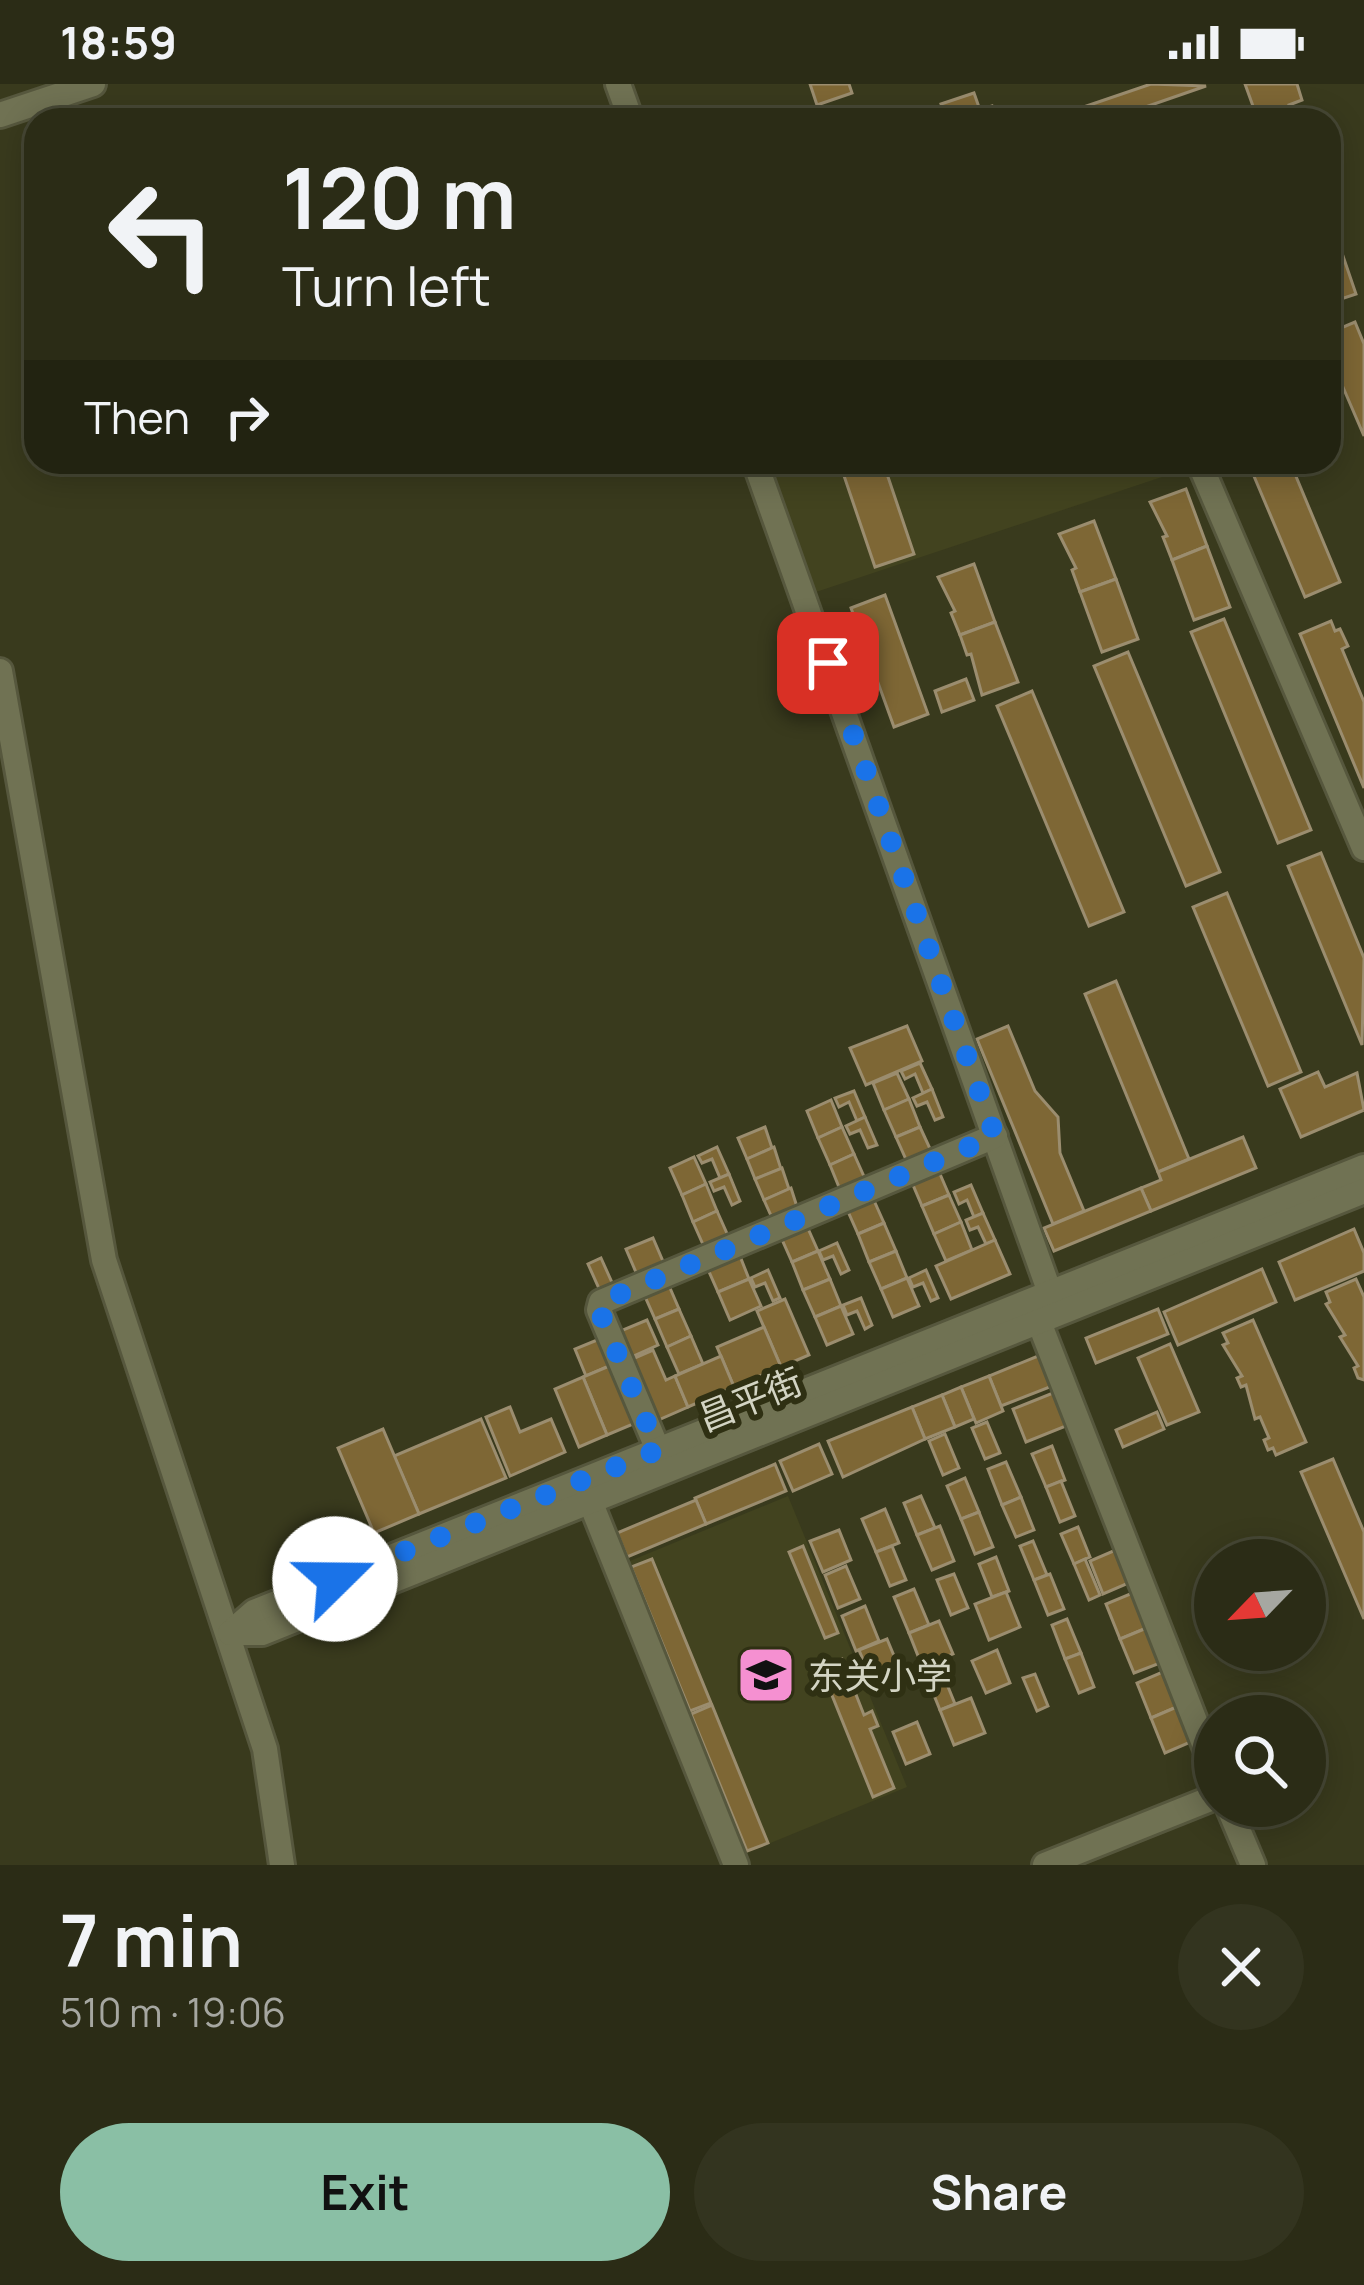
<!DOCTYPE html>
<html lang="en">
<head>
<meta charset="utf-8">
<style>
  :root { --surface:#2b2c16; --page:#33341f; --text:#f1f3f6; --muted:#a6a7a1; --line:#474835; --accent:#8abfa5 }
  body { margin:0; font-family:Manrope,"Noto Sans SC",sans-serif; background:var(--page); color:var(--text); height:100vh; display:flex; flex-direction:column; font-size:45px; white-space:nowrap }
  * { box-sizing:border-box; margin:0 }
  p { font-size:39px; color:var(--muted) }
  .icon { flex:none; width:66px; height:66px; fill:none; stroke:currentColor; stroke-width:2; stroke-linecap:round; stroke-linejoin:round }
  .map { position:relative; height:1781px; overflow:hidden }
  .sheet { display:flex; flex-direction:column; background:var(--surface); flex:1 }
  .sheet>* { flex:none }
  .hud { position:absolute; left:24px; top:24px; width:1317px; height:366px; border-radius:36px; box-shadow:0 6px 30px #0003,0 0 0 3px var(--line); background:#2b2c16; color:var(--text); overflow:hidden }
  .needle { width:78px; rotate:245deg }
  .controls { position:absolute; left:1194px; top:1455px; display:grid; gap:24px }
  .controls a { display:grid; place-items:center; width:132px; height:132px; border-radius:50%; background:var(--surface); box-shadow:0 6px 30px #0003,0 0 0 3px var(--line); font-size:60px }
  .pin { position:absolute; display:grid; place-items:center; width:102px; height:102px; color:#fff; margin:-51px; border-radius:24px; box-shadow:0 6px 18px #0006 }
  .me { position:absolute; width:132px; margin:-66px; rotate:68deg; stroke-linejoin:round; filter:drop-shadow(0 0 9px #0008) }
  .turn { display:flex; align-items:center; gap:42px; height:252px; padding:0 60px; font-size:54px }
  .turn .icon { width:156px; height:156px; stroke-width:2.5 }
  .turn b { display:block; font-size:84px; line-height:102px }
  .then { display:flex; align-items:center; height:114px; padding:0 60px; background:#0003; gap:24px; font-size:45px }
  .round { display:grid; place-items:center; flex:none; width:126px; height:126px; border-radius:63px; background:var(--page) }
  .overview { display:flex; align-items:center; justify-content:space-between; height:204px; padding:0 60px }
  h1 { font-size:72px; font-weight:700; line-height:90px }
  .primary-button { display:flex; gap:24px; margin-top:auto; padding:24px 60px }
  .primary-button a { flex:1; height:138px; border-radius:72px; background:var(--accent); color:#111; font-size:48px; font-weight:700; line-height:138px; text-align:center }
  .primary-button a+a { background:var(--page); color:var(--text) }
  .status { display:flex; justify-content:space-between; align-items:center; height:84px; padding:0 60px; background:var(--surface); direction:ltr }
  .status svg { height:33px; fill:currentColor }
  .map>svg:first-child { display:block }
</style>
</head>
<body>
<div class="status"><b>18:59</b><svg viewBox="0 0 49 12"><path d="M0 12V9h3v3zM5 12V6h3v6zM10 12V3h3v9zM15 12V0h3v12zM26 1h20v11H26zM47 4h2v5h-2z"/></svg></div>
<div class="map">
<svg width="1364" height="1781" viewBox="0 0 1364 1781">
  <rect width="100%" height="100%" fill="#393a1d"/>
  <g fill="#42431f">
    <polygon points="766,378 1173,378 1177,388 813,509"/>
    <polygon points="788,1412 907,1703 744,1770 625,1479"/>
  </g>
  <g fill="#7e6735" stroke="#9b8d6f" stroke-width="3">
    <polygon points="810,0 849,0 852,9 817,21"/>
    <polygon points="1151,0 1206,2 1108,36 1069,36 1066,29"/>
    <polygon points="1245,0 1297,0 1302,16 1289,21 1294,36 1258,36"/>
    <polygon points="974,9 980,26 992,22 996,36 947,36 941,20"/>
    <polygon points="1329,131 1356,210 1329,219"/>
    <polygon points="1355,238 1364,260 1364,352 1333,280 1329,282 1329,249"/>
    <polygon points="854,378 883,378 914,470 875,483 841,383"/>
    <polygon points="1248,378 1290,378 1340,498 1305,513"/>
    <polygon points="1186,405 1207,462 1172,476 1163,453 1167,452 1150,418"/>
    <polygon points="1094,437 1116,495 1080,508 1072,486 1076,484 1059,450"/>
    <polygon points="1207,462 1230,523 1194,536 1172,476"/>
    <polygon points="974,480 995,538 960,551 951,529 955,527 938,493"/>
    <polygon points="1116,495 1138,555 1102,568 1080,508"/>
    <polygon points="885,511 928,630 894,643 851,524"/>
    <polygon points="1224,535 1311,746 1278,759 1191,548"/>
    <polygon points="1331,537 1335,547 1340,545 1348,562 1342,565 1364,618 1364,704 1300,550"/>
    <polygon points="995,538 1018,598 982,611 971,570 967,571 960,551"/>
    <polygon points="1128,568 1220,788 1186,802 1094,582"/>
    <polygon points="966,595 974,616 942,628 935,607"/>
    <polygon points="1032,607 1124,828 1089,842 997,622"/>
    <polygon points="1321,769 1364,874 1362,961 1288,782"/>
    <polygon points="1227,809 1301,988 1268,1002 1193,823"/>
    <polygon points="1116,897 1189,1075 1158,1088 1085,910"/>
    <polygon points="907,942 922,977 866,1001 850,964"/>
    <polygon points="1008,942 1035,1007 1058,1033 1060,1069 1084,1127 1053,1140 977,955"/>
    <polygon points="920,979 932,1005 923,1009 915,990 905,995 901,987"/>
    <polygon points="1318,988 1325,1003 1357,989 1364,1026 1301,1053 1280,1005"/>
    <polygon points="897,989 909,1015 884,1026 873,999"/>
    <polygon points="932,1005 943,1033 935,1036 927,1018 917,1022 913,1014"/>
    <polygon points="854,1007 865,1033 857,1037 849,1018 839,1023 835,1014"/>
    <polygon points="909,1015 920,1043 896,1053 884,1026"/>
    <polygon points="831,1016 842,1043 818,1054 807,1027"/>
    <polygon points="865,1033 877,1061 868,1064 860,1046 850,1050 846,1042"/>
    <polygon points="765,1043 772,1064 747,1075 738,1054"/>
    <polygon points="842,1043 854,1070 830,1081 818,1054"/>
    <polygon points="920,1043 932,1069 908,1080 896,1053"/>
    <polygon points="1243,1053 1256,1084 1151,1127 1141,1104 1161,1096 1158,1088"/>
    <polygon points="717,1063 729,1090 720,1094 712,1075 702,1079 698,1072"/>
    <polygon points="774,1063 781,1085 755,1095 747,1075"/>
    <polygon points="854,1070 866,1097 841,1108 830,1081"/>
    <polygon points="694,1073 706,1100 682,1111 670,1084"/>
    <polygon points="937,1083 949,1111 922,1122 910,1094"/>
    <polygon points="782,1084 789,1105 764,1116 755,1095"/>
    <polygon points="729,1090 740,1117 732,1121 724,1103 714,1107 710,1098"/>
    <polygon points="706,1100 717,1127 693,1138 682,1111"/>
    <polygon points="971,1101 983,1129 974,1133 967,1116 959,1120 954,1108"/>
    <polygon points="791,1104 798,1126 773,1136 764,1116"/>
    <polygon points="1141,1104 1151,1127 1054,1167 1044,1144"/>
    <polygon points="949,1111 961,1138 934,1150 922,1122"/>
    <polygon points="872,1112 884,1139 858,1150 846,1123"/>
    <polygon points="717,1127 729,1154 705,1165 693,1138"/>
    <polygon points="983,1129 995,1156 986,1160 978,1143 970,1146 966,1136"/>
    <polygon points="961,1138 972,1166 946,1177 934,1150"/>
    <polygon points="884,1139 896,1167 869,1178 858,1150"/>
    <polygon points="806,1140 818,1167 792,1178 780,1151"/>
    <polygon points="1354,1145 1364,1169 1364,1187 1295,1216 1279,1178"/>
    <polygon points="653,1154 665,1182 638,1193 626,1165"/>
    <polygon points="995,1156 1010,1190 951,1215 936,1182"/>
    <polygon points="837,1159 849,1186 841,1190 833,1172 823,1176 819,1167"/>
    <polygon points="738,1167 749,1195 718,1208 706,1181"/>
    <polygon points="818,1167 830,1195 803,1206 792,1178"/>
    <polygon points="896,1167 907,1194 881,1205 869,1178"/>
    <polygon points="601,1174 614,1203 601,1209 588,1180"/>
    <polygon points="1262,1185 1276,1218 1178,1261 1164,1228"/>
    <polygon points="768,1186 780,1214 773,1217 765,1199 755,1203 751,1194"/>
    <polygon points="926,1186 938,1214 931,1217 923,1199 913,1203 909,1194"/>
    <polygon points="907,1194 919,1222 893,1233 881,1205"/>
    <polygon points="749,1195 761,1222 730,1236 718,1208"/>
    <polygon points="830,1195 841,1222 815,1233 803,1206"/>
    <polygon points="1356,1195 1364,1213 1364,1296 1358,1294 1354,1284 1358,1282 1340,1253 1345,1251 1326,1220 1330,1218 1326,1208"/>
    <polygon points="667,1197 679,1225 655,1235 643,1208"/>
    <polygon points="861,1214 872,1241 865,1245 857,1227 847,1231 843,1221"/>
    <polygon points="785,1215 809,1271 781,1283 757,1227"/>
    <polygon points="841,1222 853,1250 827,1261 815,1233"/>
    <polygon points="679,1225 691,1252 667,1263 655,1235"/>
    <polygon points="1158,1225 1168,1250 1096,1279 1086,1254"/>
    <polygon points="647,1236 658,1261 629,1274 618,1248"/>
    <polygon points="1253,1236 1306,1358 1276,1371 1273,1364 1268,1366 1264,1356 1269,1354 1260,1333 1255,1335 1246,1301 1241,1303 1237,1294 1242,1292 1223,1261 1228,1259 1223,1249"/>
    <polygon points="764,1243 781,1283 734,1303 717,1263"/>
    <polygon points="691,1252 703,1280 679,1290 667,1263"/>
    <polygon points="602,1254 614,1280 586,1292 575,1265"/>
    <polygon points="1170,1260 1199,1328 1167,1341 1138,1274"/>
    <polygon points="653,1266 666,1296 675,1292 688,1323 656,1337 630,1276"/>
    <polygon points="1043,1270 1055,1301 1001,1322 989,1292"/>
    <polygon points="721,1272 734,1303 688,1323 675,1292"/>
    <polygon points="614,1280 638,1338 607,1351 583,1293"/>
    <polygon points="989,1292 1003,1327 976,1339 961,1303"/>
    <polygon points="583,1293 607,1351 579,1363 555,1305"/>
    <polygon points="961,1303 974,1335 955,1343 942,1311"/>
    <polygon points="1058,1307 1071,1340 1026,1358 1013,1325"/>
    <polygon points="942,1311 955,1343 925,1355 912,1323"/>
    <polygon points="510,1323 520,1348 551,1335 565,1368 510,1392 486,1333"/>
    <polygon points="912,1323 925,1355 843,1393 828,1357"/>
    <polygon points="1157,1328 1164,1345 1123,1363 1116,1346"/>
    <polygon points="481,1335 506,1394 419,1430 394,1372"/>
    <polygon points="987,1338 1000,1369 985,1375 972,1344"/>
    <polygon points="383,1345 419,1430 374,1449 338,1364"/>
    <polygon points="945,1350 959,1384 943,1391 929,1357"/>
    <polygon points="819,1360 832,1390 793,1407 780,1377"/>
    <polygon points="1052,1362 1065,1396 1046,1403 1032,1370"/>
    <polygon points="1333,1375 1364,1448 1364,1535 1301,1388"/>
    <polygon points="1006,1378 1021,1413 1002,1421 988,1385"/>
    <polygon points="775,1380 786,1407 706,1440 695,1414"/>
    <polygon points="965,1394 979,1428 961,1435 947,1402"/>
    <polygon points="1061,1397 1075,1432 1060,1438 1046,1403"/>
    <polygon points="921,1412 935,1444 917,1451 904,1419"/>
    <polygon points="1021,1413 1034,1446 1016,1453 1002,1421"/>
    <polygon points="696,1416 706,1440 627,1473 617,1449"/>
    <polygon points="885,1425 899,1459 876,1468 862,1435"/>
    <polygon points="979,1428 993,1463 975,1470 961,1435"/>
    <polygon points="940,1442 954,1477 932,1486 917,1451"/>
    <polygon points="1078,1443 1090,1473 1074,1480 1061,1450"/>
    <polygon points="839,1446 851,1476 823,1488 810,1457"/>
    <polygon points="1033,1457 1047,1491 1034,1496 1020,1462"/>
    <polygon points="803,1462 838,1549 825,1554 789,1468"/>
    <polygon points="892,1462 906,1496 890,1502 876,1468"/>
    <polygon points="1118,1465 1131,1498 1103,1510 1090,1477"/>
    <polygon points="996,1473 1009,1507 992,1513 979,1480"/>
    <polygon points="652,1475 711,1619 690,1627 631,1483"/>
    <polygon points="1085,1475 1100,1511 1089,1516 1074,1480"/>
    <polygon points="846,1482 860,1515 838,1524 825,1491"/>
    <polygon points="954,1490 968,1524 951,1531 937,1496"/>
    <polygon points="1050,1490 1064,1525 1048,1531 1034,1496"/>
    <polygon points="914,1505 929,1541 909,1549 894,1513"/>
    <polygon points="1006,1508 1020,1543 989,1556 975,1520"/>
    <polygon points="1135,1508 1149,1543 1120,1555 1106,1520"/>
    <polygon points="865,1522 879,1557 856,1567 842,1532"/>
    <polygon points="1067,1535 1081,1569 1065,1575 1052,1541"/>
    <polygon points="939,1537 953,1570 922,1582 909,1549"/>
    <polygon points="1149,1543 1163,1578 1134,1589 1120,1555"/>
    <polygon points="887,1555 902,1591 874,1602 859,1566"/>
    <polygon points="997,1566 1010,1599 986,1609 972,1577"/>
    <polygon points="1081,1569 1094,1603 1079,1609 1065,1575"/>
    <polygon points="842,1575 864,1631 872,1627 878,1642 870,1645 894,1704 873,1713 821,1584"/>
    <polygon points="1165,1587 1179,1622 1151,1634 1137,1599"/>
    <polygon points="942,1588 955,1620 940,1626 927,1594"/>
    <polygon points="1035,1590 1048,1622 1037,1627 1023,1594"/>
    <polygon points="971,1614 985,1649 954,1661 940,1626"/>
    <polygon points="712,1621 768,1759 747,1767 691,1630"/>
    <polygon points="1179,1622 1193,1657 1165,1669 1151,1634"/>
    <polygon points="917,1638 930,1670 906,1680 893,1648"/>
  </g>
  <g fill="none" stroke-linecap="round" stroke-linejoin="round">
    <g stroke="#56573d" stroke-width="30">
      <g id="minor">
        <polyline points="618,0 631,36"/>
        <polyline points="0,31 93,0"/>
        <polyline points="755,378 1050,1209"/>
        <polyline points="1202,385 1364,764"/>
        <polyline points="0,587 104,1176 265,1665 282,1781"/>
        <polyline points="1039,1238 1215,1688"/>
        <polyline points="658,1366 599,1226 601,1218 995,1052"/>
        <polyline points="590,1417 736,1781"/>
        <polyline points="230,1549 254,1528 1364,1083"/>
        <polyline points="230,1549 262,1549 1364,1107"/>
        <polyline points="1228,1722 1253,1781"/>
        <polyline points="1045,1781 1215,1713"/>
      </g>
    </g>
    <use href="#minor" stroke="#707253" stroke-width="24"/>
  </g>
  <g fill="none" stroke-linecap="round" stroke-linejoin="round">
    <polyline stroke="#1a73e8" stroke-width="21" stroke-dasharray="0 37.8" points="335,1495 658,1366 599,1226 601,1218 995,1052 828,579"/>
  </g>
  <defs>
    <g id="school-square" transform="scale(3)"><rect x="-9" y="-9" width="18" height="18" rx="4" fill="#f590d1" stroke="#2f3013"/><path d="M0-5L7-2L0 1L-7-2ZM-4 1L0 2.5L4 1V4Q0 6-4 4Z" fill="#111"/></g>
  </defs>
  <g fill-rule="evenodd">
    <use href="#school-square" x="766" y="1591"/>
  </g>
  <g text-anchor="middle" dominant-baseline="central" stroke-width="12" stroke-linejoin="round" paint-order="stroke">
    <g font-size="36" fill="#d3d4c3" stroke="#2f3013">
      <text transform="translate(750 1315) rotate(-22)">昌平街</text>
    </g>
    <g font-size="36" fill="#d3d4c3" stroke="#2f3013" text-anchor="start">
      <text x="808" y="1591">东关小学</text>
    </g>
  </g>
</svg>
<div class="controls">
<a><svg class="needle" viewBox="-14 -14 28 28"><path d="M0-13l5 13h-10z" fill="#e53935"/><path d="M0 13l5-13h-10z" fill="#a6a7a1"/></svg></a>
<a><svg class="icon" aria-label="search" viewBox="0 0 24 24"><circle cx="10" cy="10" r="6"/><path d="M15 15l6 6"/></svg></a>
</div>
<div class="pin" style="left:828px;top:579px;background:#d93025"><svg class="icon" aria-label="arrive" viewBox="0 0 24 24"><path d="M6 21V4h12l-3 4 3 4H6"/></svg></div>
<svg class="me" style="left:335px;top:1495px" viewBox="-20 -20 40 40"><circle r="19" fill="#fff"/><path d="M0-13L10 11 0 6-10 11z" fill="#1a73e8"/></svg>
<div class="hud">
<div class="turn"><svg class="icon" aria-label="left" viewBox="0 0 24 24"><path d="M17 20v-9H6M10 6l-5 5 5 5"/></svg><div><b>120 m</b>Turn left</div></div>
<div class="then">Then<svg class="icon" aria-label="right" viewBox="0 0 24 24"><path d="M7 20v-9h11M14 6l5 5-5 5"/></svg></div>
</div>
</div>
<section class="sheet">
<div class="overview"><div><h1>7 min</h1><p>510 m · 19:06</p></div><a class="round"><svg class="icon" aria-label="close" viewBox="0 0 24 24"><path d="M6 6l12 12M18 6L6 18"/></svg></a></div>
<div class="primary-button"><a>Exit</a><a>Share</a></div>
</section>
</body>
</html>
